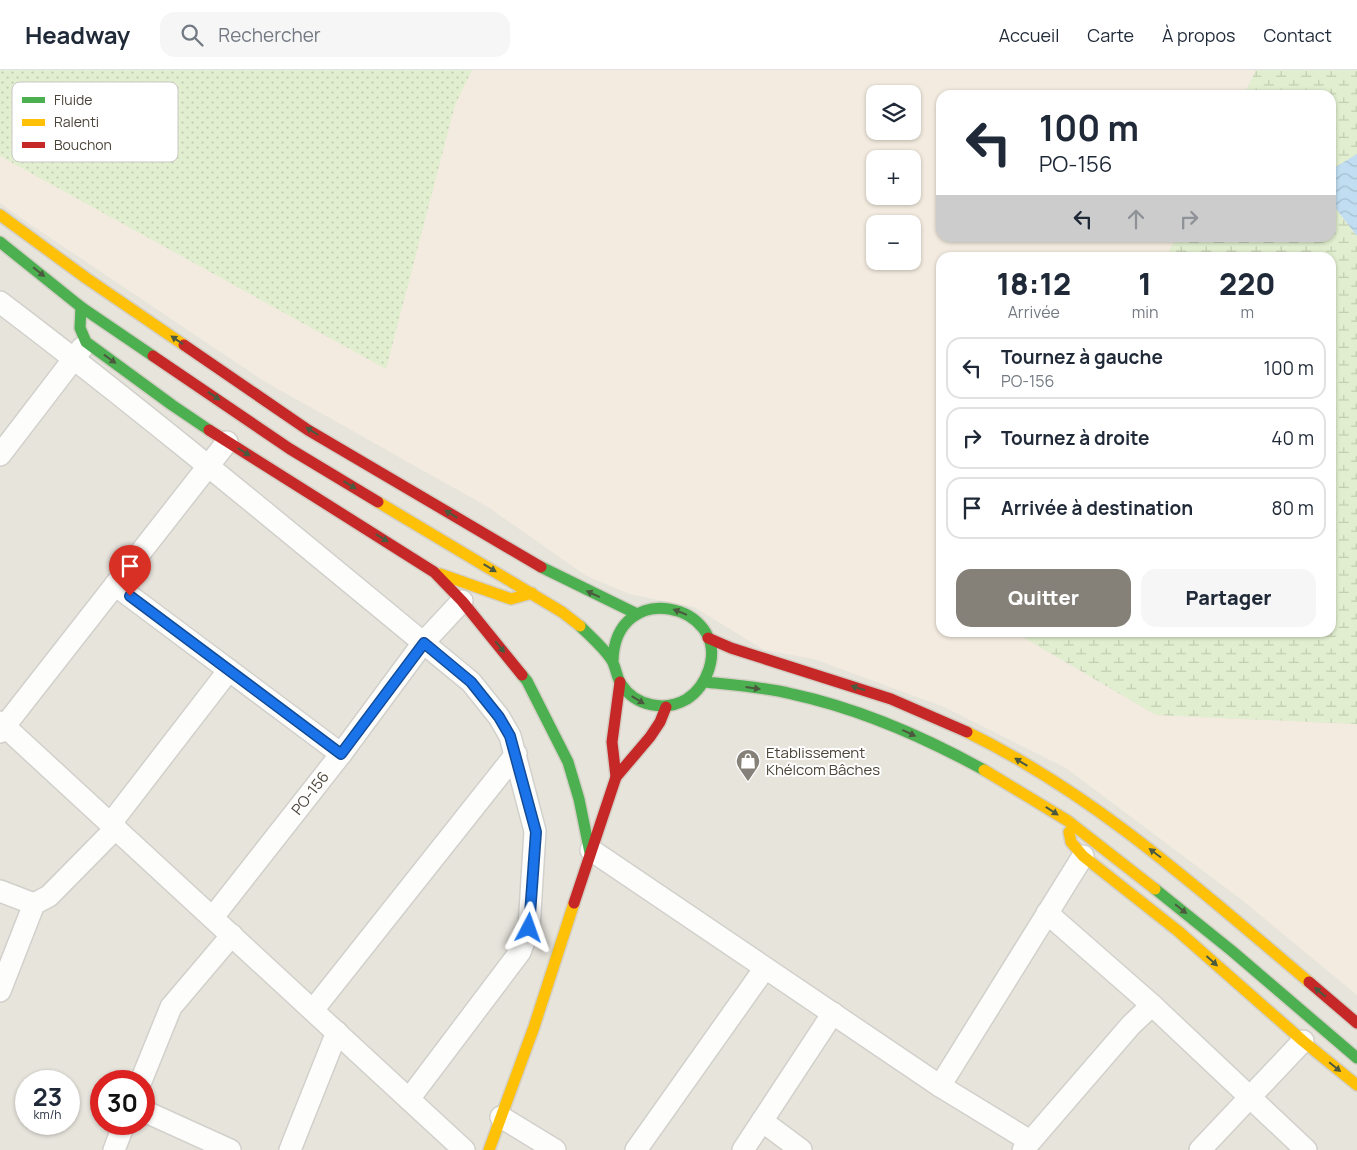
<!DOCTYPE html>
<html lang="fr">
<head>
<meta charset="utf-8">
<style>
  :root { --surface:#fff; --page:#f6f6f7; --text:#1f2937; --muted:#747a83; --line:#e0e1e3; --accent:#868178 }
  body { margin:0; font-family:Manrope,sans-serif; background:var(--page); color:var(--text); height:100vh; display:flex; flex-direction:column; font-size:19px; white-space:nowrap }
  * { box-sizing:border-box; margin:0 }
  p { font-size:16px; color:var(--muted) }
  .icon { flex:none; width:28px; height:28px; fill:none; stroke:currentColor; stroke-width:2; stroke-linecap:round; stroke-linejoin:round }
  .map { position:relative; flex:1; overflow:hidden }
  .details { position:absolute; left:936px; top:182px; width:400px; height:385px; display:flex; flex-direction:column; background:var(--surface); border-radius:15px; box-shadow:0 1px 4px #0004 }
  .details>* { flex:none }
  .banner { position:absolute; left:936px; top:20px; width:400px; height:152px; border-radius:15px; box-shadow:0 1px 4px #0004; background:#fff; color:var(--text); overflow:hidden }
  .controls { position:absolute; left:866px; top:15px; display:grid; gap:10px }
  .controls a { display:grid; place-items:center; width:55px; height:55px; border-radius:10px; background:var(--surface); box-shadow:0 1px 4px #0004; font-size:25px }
  .speed { position:absolute; left:15px; top:1000px; display:flex; gap:10px; font-size:25px; font-weight:700; text-align:center }
  .speed>* { display:grid; place-content:center; width:65px; height:65px; border-radius:50%; background:var(--surface); box-shadow:0 1px 4px #0004; line-height:1 }
  .speed small { font-size:12px; font-weight:400 }
  .speed .limit { border:8px solid #d22; background:#fff; color:#111 }
  .pin { position:absolute; display:grid; place-items:center; width:42px; height:42px; color:#fff; margin:-51px -21px; border-radius:50% 50% 50% 0; rotate:-45deg; box-shadow:0 0 5px #0007 }
  .pin .icon { rotate:45deg }
  .me { position:absolute; width:55px; margin:-28px; rotate:4deg; stroke-linejoin:round; filter:drop-shadow(0 0 4px #0008) }
  .turn { display:flex; align-items:center; gap:18px; height:105px; padding:0 20px; font-size:22px }
  .turn .icon { width:65px; height:65px; stroke-width:2.5 }
  .turn b { display:block; font-size:35px; line-height:42px }
  .lanes { display:flex; align-items:center; height:48px; padding:0 20px; background:#0003; justify-content:center; gap:25px; direction:ltr }
  .lanes .off { opacity:.35 }
  .eta { display:flex; justify-content:space-evenly; align-items:center; height:85px; text-align:center }
  .eta b { font-size:30px; font-weight:800; line-height:35px }
  .action { display:flex; gap:10px; margin-top:auto; padding:10px 20px }
  .action a { flex:1; height:58px; border-radius:15px; background:var(--accent); color:#fff; font-size:20px; font-weight:800; line-height:58px; text-align:center }
  .action a+a { background:var(--page); color:var(--text) }
  ul { padding:0; list-style:none }
  li { display:flex; align-items:center; gap:15px; height:62px; margin:0 10px 8px; padding:0 10px; border:2px solid var(--line); border-radius:15px }
  li div { flex:1 }
  li b { display:block; font-size:19px }
  li em { font-style:normal }
  header { display:flex; align-items:center; gap:30px; box-sizing:border-box; height:70px; padding:0 25px; background:var(--surface); border-bottom:1px solid var(--line) }
  header strong { font-size:24px }
  nav { display:flex; gap:28px; margin-inline-start:auto; font-size:18px }
  .search { width:350px; height:45px; background:var(--page); display:flex; align-items:center; gap:12px; box-sizing:border-box; padding:0 18px; border-radius:15px; color:var(--muted); font-size:19px }
  .map>svg:first-child { display:block }
</style>
</head>
<body>
<header>
<strong>Headway</strong>
<div class="search"><svg class="icon" aria-label="search" viewBox="0 0 24 24"><circle cx="10" cy="10" r="6"/><path d="M15 15l6 6"/></svg>Rechercher</div>
<nav><a>Accueil</a><a>Carte</a><a>À propos</a><a>Contact</a></nav>
</header>
<div class="map">
<svg width="1357" height="1080" viewBox="0 0 1357 1080">
  <defs>
    <pattern id="wetland-marsh" width="20" height="14" patternUnits="userSpaceOnUse" patternTransform="scale(1.25)"><rect width="20" height="14" fill="#e1eecf"/><path d="M1 5h8M5 5V1M11 12h8M15 12V8" fill="none" stroke="#c3cdb2"/></pattern>
    <pattern id="garden-dots" width="8" height="8" patternUnits="userSpaceOnUse" patternTransform="scale(1.25)"><rect width="8" height="8" fill="#e1eecf"/><path d="M2 2h.1M6 6h.1" fill="none" stroke="#c3cdb2" stroke-width="1.8" stroke-linecap="round"/></pattern>
    <pattern id="water-waves" width="16" height="10" patternUnits="userSpaceOnUse" patternTransform="scale(1.25)"><rect width="16" height="10" fill="#c0ddf1"/><path d="M0 5q4-4 8 0t8 0" fill="none" stroke="#a6bfcf"/></pattern>
  </defs>
  <rect width="100%" height="100%" fill="#f4f2ee"/>
  <path fill="#e7e4dc" fill-rule="evenodd" d="M 0,0 L 1357,0 L 1357,1080 L 0,1080 ZM 875,24 L 912,24 L 912,61 L 875,61 ZM 941,25 L 1331,25 L 1331,168 L 941,168 ZM 875,89 L 912,89 L 912,126 L 875,126 ZM 875,154 L 912,154 L 912,191 L 875,191 ZM 941,188 L 1331,188 L 1331,562 L 941,562 ZM 26,1011 L 69,1011 L 69,1054 L 26,1054 ZM 101,1011 L 144,1011 L 144,1054 L 101,1054 Z"/>
  <path fill="#f3ebdf" fill-rule="evenodd" d="M 0,0 L 1256,0 L 1244,25 L 941,25 L 941,168 L 1176,168 L 1166,187 L 941,188 L 941,562 L 1016,563 L 1156,645 L 1357,654 L 1357,925 L 1242,830 L 1066,698 L 944,637 L 814,589 L 764,580 L 694,537 L 629,524 L 585,505 L 488,437 L 264,311 L 31,155 L 0,133 ZM 875,24 L 912,24 L 912,61 L 875,61 ZM 875,89 L 912,89 L 912,126 L 875,126 ZM 875,154 L 912,154 L 912,191 L 875,191 Z"/>
  <g fill="url(#wetland-marsh)">
    <polygon points="1256,0 1357,0 1357,84 1331,100 1331,25 1244,25"/>
    <polygon points="1331,132 1357,166 1357,654 1156,645 1016,563 1331,562 1331,188 1166,187 1176,168 1331,168"/>
  </g>
  <polygon fill="url(#garden-dots)" points="0,0 472,0 455,35 386,299 0,86"/>
  <polygon fill="url(#water-waves)" points="1357,84 1357,166 1331,132 1331,100"/>
  <g fill="none" stroke-linecap="round" stroke-linejoin="round">
    <g stroke="#d2d0cb" stroke-width="24">
      <g id="street">
        <path d="M 0,232 C 161,354 315,484 471,612 L 499,647 L 510,666 L 535,761 L 529,858 L 520,882 L 409,1029"/>
        <polyline points="0,385 82,278"/>
        <polyline points="115,515 341,684"/>
        <polyline points="0,652 464,1080"/>
        <polyline points="0,662 227,372"/>
        <polyline points="111,753 229,600"/>
        <polyline points="591,780 940,1016 1030,1071"/>
        <polyline points="0,821 34,834"/>
        <polyline points="1047,843 1152,935 1306,1080"/>
        <polyline points="213,847 341,684 423,573 462,531"/>
        <polyline points="0,921 34,834 49,826 116,758"/>
        <polyline points="313,940 516,684"/>
        <polyline points="141,1011 171,937 232,865"/>
        <polyline points="940,1016 1083,786"/>
        <polyline points="144,1041 230,1080"/>
        <polyline points="501,1047 555,1080"/>
        <polyline points="762,1051 801,1080"/>
        <polyline points="114,1080 124,1054"/>
        <polyline points="290,1080 337,962"/>
        <polyline points="636,1080 765,898"/>
        <polyline points="743,1080 833,943"/>
        <polyline points="1023,1080 1131,955 1152,935"/>
        <polyline points="1200,1080 1303,971"/>
      </g>
    </g>
    <g stroke="#d3cfc5" stroke-width="14">
      <g id="fast">
        <polyline points="0,172 81,237 153,286"/>
        <polyline points="81,237 80,258 86,272 172,335 209,360"/>
        <polyline points="541,497 637,544"/>
        <path d="M 580,556 C 590,566 603,577 611,589 C 616,596 616,606 621,614 C 635,636 665,642 687,629 C 698,622 705,611 709,599 C 730,534 615,507 613,591"/>
        <polyline points="522,605 527,611 568,692 579,729 590,783"/>
        <path d="M 705,612 C 734,615 764,617 792,624 C 857,638 926,668 984,700"/>
        <polyline points="1155,819 1232,881 1357,988"/>
      </g>
    </g>
    <g stroke="#d3cfc5" stroke-width="14">
      <g id="slow">
        <polyline points="0,145 86,208 184,275"/>
        <polyline points="378,432 562,542 580,556"/>
        <polyline points="440,504 511,529 532,523"/>
        <path d="M 967,662 C 1096,725 1200,820 1309,912"/>
        <polyline points="984,700 1068,751 1155,819"/>
        <polyline points="1069,762 1071,772 1083,786 1178,861 1303,971 1357,1015"/>
        <polyline points="489,1080 534,957 574,833"/>
      </g>
    </g>
    <g stroke="#d3cfc5" stroke-width="14">
      <g id="jam">
        <polyline points="184,275 308,360 541,497"/>
        <polyline points="153,286 290,379 378,432"/>
        <polyline points="209,360 434,502 462,531 522,605"/>
        <polyline points="708,568 731,578 891,629 967,662"/>
        <polyline points="616,707 612,672 620,612"/>
        <polyline points="574,833 616,707 650,667 660,652 666,637"/>
        <polyline points="1309,912 1357,953"/>
      </g>
    </g>
    <use href="#street" stroke="#fdfdfc" stroke-width="21"/>
    <use href="#fast" stroke="#4caf50" stroke-width="11"/>
    <use href="#slow" stroke="#ffc107" stroke-width="11"/>
    <use href="#jam" stroke="#c62828" stroke-width="11"/>
  </g>
  <defs><path id="oneway-solid" d="M-6-.8H1V-3.2L6.5 0L1 3.2V.8H-6Z" transform="scale(1.25)"/></defs>
  <g fill="#4b593e">
    <use href="#oneway-solid" transform="translate(39 202) rotate(39)"/>
    <use href="#oneway-solid" transform="translate(177 270) rotate(-146)"/>
    <use href="#oneway-solid" transform="translate(110 289) rotate(36)"/>
    <use href="#oneway-solid" transform="translate(214 326) rotate(34)"/>
    <use href="#oneway-solid" transform="translate(312 361) rotate(-148)"/>
    <use href="#oneway-solid" transform="translate(244 382) rotate(32)"/>
    <use href="#oneway-solid" transform="translate(350 415) rotate(31)"/>
    <use href="#oneway-solid" transform="translate(451 444) rotate(-149)"/>
    <use href="#oneway-solid" transform="translate(382 468) rotate(32)"/>
    <use href="#oneway-solid" transform="translate(490 498) rotate(31)"/>
    <use href="#oneway-solid" transform="translate(593 524) rotate(-155)"/>
    <use href="#oneway-solid" transform="translate(680 542) rotate(-158)"/>
    <use href="#oneway-solid" transform="translate(500 577) rotate(51)"/>
    <use href="#oneway-solid" transform="translate(753 618) rotate(8)"/>
    <use href="#oneway-solid" transform="translate(858 618) rotate(-163)"/>
    <use href="#oneway-solid" transform="translate(638 630) rotate(31)"/>
    <use href="#oneway-solid" transform="translate(909 663) rotate(25)"/>
    <use href="#oneway-solid" transform="translate(1021 692) rotate(-149)"/>
    <use href="#oneway-solid" transform="translate(1052 741) rotate(33)"/>
    <use href="#oneway-solid" transform="translate(1155 783) rotate(-143)"/>
    <use href="#oneway-solid" transform="translate(1181 839) rotate(39)"/>
    <use href="#oneway-solid" transform="translate(1212 891) rotate(42)"/>
    <use href="#oneway-solid" transform="translate(1320 922) rotate(-140)"/>
    <use href="#oneway-solid" transform="translate(1335 997) rotate(39)"/>
  </g>
  <g fill="none" stroke-linecap="round" stroke-linejoin="round">
    <g stroke="#114b97" stroke-width="12">
      <polyline id="route" points="130,526 341,684 424,573 471,612 499,647 510,666 536,762 529,858"/>
    </g>
    <use href="#route" stroke="#1a73e8" stroke-width="9"/>
  </g>
  <defs>
    <g id="shop-pin" transform="scale(1.25)"><path d="M0 17L-7.5 6A9.5 9.5 0 1 1 7.5 6Z" fill="#868178" stroke="#fff"/><path d="M-5-2.5h2.3a2.7 3.5 0 0 1 5.4 0H5L5.5 6h-11ZM-1.5-2.5h3a1.5 2.3 0 0 0-3 0Z" fill="#fff"/></g>
  </defs>
  <g fill-rule="evenodd">
    <use href="#shop-pin" x="748" y="691"/>
  </g>
  <g text-anchor="middle" dominant-baseline="central" stroke-width="4" stroke-linejoin="round" paint-order="stroke">
    <g font-size="15" fill="#4b4439" stroke="#fff" text-anchor="start">
      <text x="766" y="682">Etablissement<tspan x="766" dy="17">Khélcom Bâches</tspan></text>
    </g>
    <g font-size="15" fill="#4b4439" stroke="#fff">
      <text transform="translate(310 723) rotate(-52)">PO-156</text>
    </g>
  </g>
  <rect x="12" y="12" width="166" height="80" rx="8" fill="#fff" stroke="#c9c7c4" stroke-width="1"/>
  <rect x="22" y="27" width="23" height="6" fill="#4caf50"/>
  <rect x="22" y="49" width="23" height="7" fill="#ffc107"/>
  <rect x="22" y="72" width="23" height="6" fill="#c62828"/>
  <g font-size="14" fill="#4b4439">
    <text x="54" y="35">Fluide</text>
    <text x="54" y="57">Ralenti</text>
    <text x="54" y="80">Bouchon</text>
  </g>
</svg>
<div class="controls">
<a><svg class="icon" aria-label="layers" viewBox="0 0 24 24"><path d="M12 4l9 5-9 5-9-5zM3 14l9 5 9-5"/></svg></a>
<a>+</a>
<a>−</a>
</div>
<div class="speed"><div>23<small>km/h</small></div><div class="limit">30</div></div>
<div class="pin" style="left:130px;top:526px;background:#d93025"><svg class="icon" aria-label="arrive" viewBox="0 0 24 24"><path d="M6 21V4h12l-3 4 3 4H6"/></svg></div>
<svg class="me" style="left:529px;top:858px" viewBox="-20 -20 40 40"><path d="M0-17L14 15 0 8-14 15z" fill="#1a73e8" stroke="#fff" stroke-width="4"/></svg>
<div class="banner">
<div class="turn"><svg class="icon" aria-label="left" viewBox="0 0 24 24"><path d="M17 20v-9H6M10 6l-5 5 5 5"/></svg><div><b>100 m</b>PO-156</div></div>
<div class="lanes"><svg class="icon" aria-label="left" viewBox="0 0 24 24"><path d="M17 20v-9H6M10 6l-5 5 5 5"/></svg><svg class="icon off" aria-label="ahead" viewBox="0 0 24 24"><path d="M12 20V5M6 11l6-6 6 6"/></svg><svg class="icon off" aria-label="right" viewBox="0 0 24 24"><path d="M7 20v-9h11M14 6l5 5-5 5"/></svg></div>
</div>
<section class="details">
<div class="eta">
<div><b>18:12</b><p>Arrivée</p></div>
<div><b>1</b><p>min</p></div>
<div><b>220</b><p>m</p></div>
</div>
<ul>
<li><svg class="icon" aria-label="left" viewBox="0 0 24 24"><path d="M17 20v-9H6M10 6l-5 5 5 5"/></svg><div><b>Tournez à gauche</b><p>PO-156</p></div><em>100 m</em></li>
<li><svg class="icon" aria-label="right" viewBox="0 0 24 24"><path d="M7 20v-9h11M14 6l5 5-5 5"/></svg><div><b>Tournez à droite</b></div><em>40 m</em></li>
<li><svg class="icon" aria-label="arrive" viewBox="0 0 24 24"><path d="M6 21V4h12l-3 4 3 4H6"/></svg><div><b>Arrivée à destination</b></div><em>80 m</em></li>
</ul>
<div class="action"><a>Quitter</a><a>Partager</a></div>
</section>
</div>
</body>
</html>
